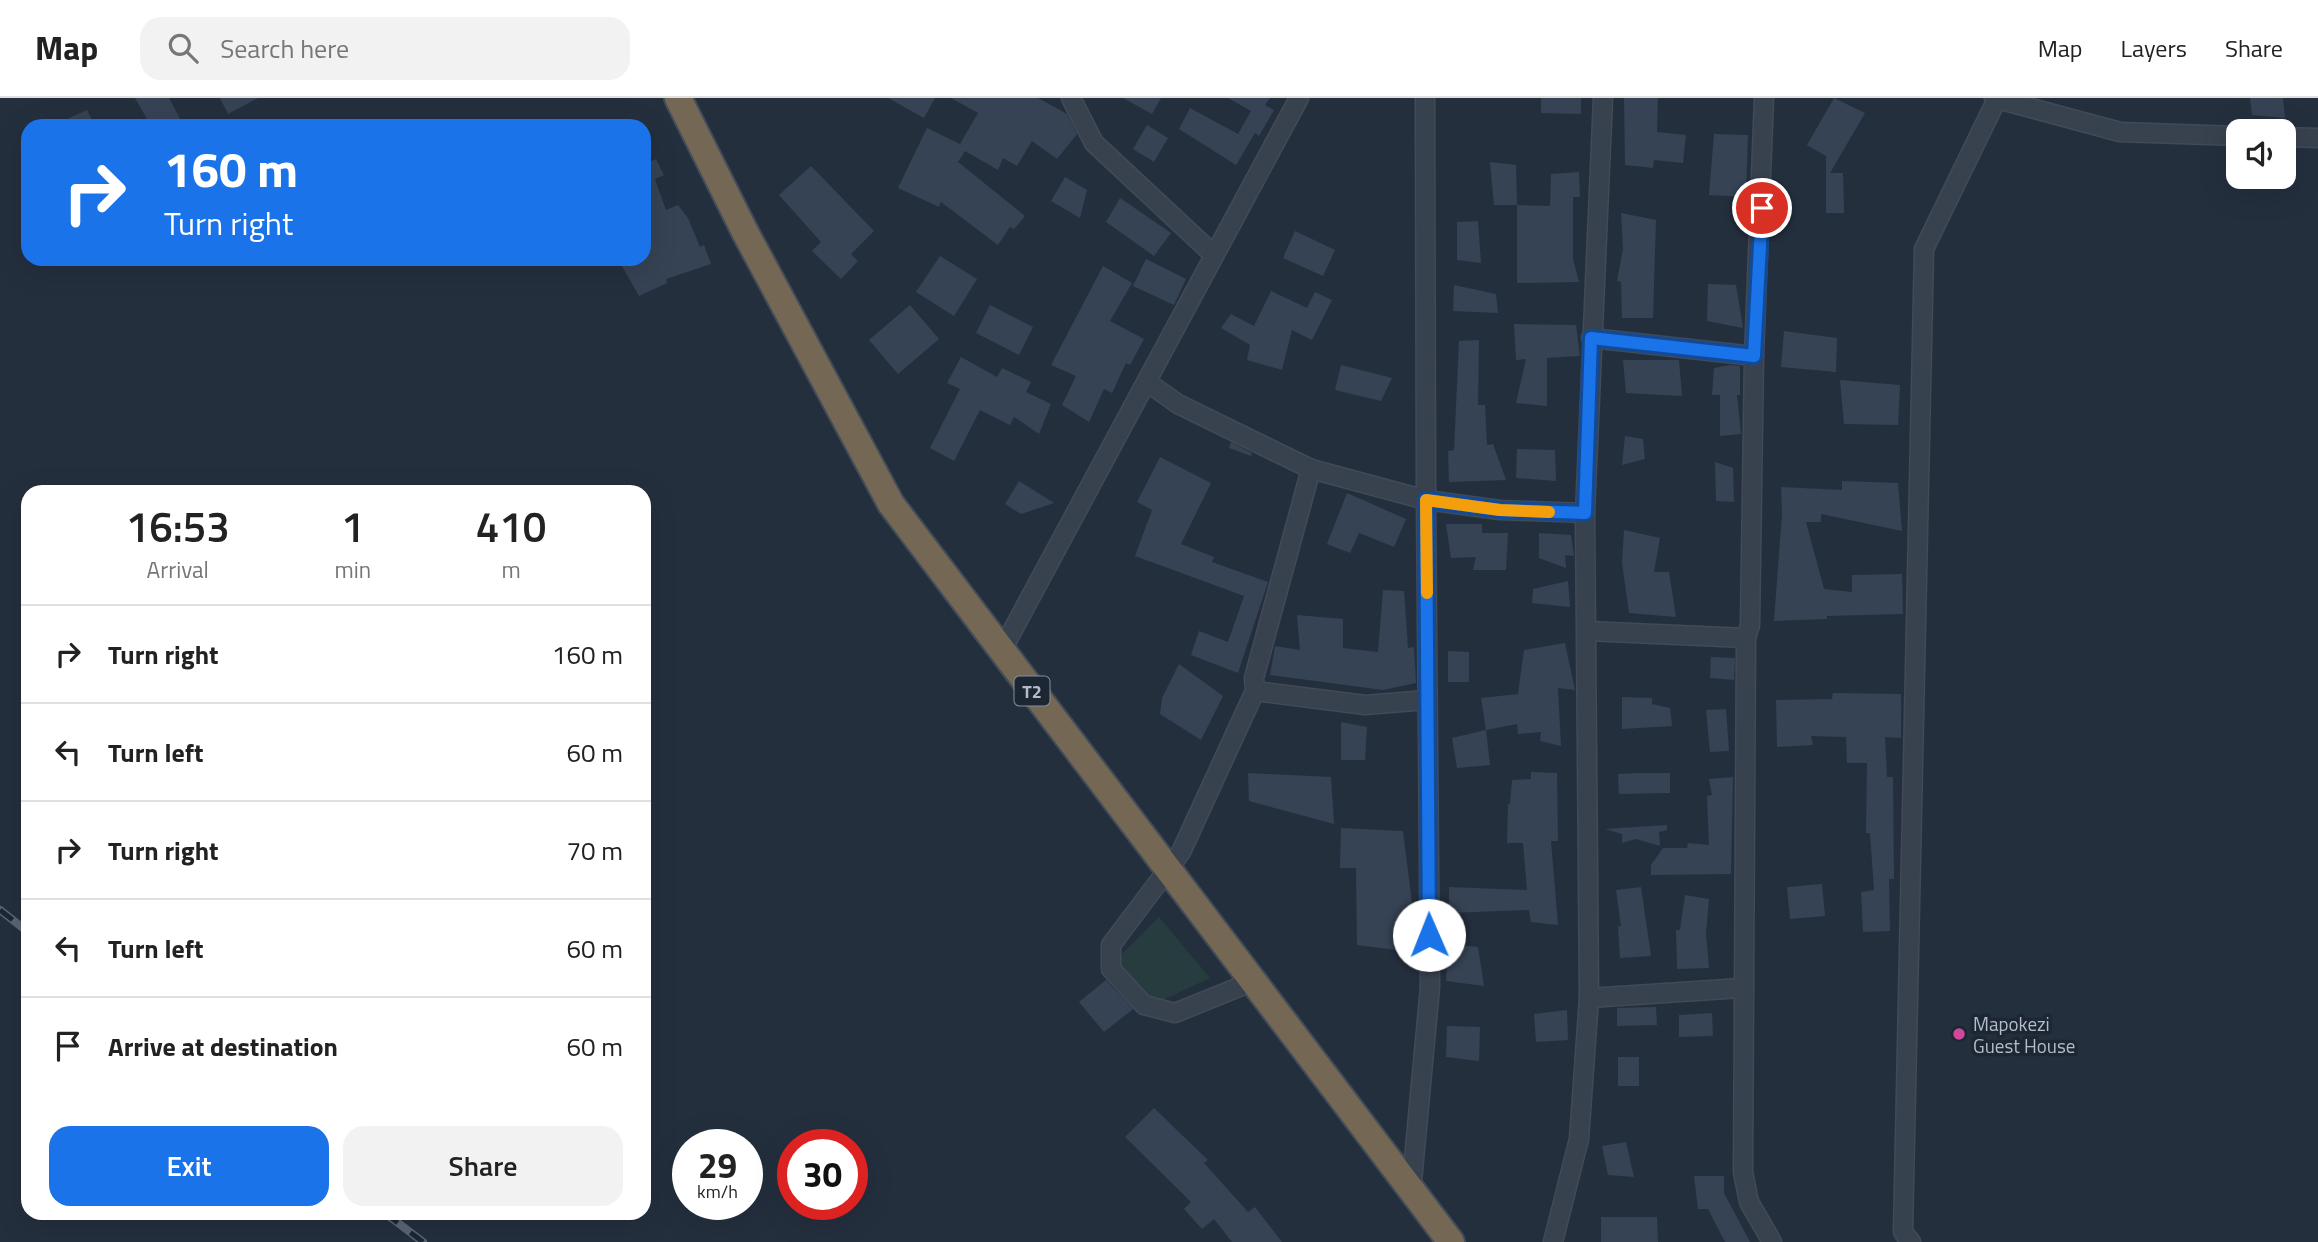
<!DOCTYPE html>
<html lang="en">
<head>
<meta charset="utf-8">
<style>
  :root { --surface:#fff; --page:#f2f2f2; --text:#222; --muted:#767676; --line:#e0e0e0; --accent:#1a73e8 }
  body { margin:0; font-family:"Titillium Web",sans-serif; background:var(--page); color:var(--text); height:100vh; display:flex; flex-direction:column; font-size:26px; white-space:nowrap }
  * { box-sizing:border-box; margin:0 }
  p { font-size:23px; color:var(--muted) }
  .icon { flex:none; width:38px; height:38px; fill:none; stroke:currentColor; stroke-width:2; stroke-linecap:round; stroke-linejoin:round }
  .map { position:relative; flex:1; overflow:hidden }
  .panel { position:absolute; left:21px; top:387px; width:630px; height:735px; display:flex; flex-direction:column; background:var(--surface); border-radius:21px; box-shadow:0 7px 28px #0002 }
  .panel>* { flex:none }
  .top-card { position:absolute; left:21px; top:21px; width:630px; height:147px; border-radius:21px; box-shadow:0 7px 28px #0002; background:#1a73e8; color:#fff; overflow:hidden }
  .fabs { position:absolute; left:2226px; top:21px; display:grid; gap:14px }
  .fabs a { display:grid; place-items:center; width:70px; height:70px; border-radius:14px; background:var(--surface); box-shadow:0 7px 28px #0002; font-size:35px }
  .speed { position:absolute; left:672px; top:1031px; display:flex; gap:14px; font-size:35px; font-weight:700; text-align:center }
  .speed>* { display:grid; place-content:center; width:91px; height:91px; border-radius:50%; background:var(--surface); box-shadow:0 7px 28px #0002; line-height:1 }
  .speed small { font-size:18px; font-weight:400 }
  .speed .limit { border:10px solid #d22; background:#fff; color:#111 }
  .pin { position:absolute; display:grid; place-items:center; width:60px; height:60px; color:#fff; margin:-30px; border:4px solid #fff; border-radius:50%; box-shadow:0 2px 7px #0007 }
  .me { position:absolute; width:77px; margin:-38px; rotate:359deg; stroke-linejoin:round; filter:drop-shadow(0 0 5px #0008) }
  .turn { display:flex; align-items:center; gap:24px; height:147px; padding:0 28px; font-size:32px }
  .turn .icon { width:91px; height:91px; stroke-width:2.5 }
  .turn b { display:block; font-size:49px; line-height:60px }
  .eta { display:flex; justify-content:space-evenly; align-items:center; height:119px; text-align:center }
  .eta b { font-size:42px; font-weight:600; line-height:49px }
  .action { display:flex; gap:14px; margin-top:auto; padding:14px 28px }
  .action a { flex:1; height:80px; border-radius:21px; background:var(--accent); color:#fff; font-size:28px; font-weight:600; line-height:80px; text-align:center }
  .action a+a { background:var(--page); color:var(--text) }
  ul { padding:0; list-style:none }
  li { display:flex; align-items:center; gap:21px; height:98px; padding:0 28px; border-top:2px solid var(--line) }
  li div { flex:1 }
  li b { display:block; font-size:26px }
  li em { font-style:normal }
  header { display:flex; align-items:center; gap:42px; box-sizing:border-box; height:98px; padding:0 35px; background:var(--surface); border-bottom:2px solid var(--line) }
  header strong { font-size:33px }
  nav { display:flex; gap:38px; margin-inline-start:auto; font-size:24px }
  .search { width:490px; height:63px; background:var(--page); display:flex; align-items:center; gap:18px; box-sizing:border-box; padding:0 24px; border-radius:21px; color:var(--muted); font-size:26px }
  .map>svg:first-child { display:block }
</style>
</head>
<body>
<header>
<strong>Map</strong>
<div class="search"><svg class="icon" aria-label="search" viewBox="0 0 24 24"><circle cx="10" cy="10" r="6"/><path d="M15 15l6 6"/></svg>Search here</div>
<nav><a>Map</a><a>Layers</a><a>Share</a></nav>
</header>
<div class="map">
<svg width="2318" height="1144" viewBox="0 0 2318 1144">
  <rect width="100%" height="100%" fill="#242f3e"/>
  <polygon fill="#263c3f" points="1159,819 1210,880 1161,903 1143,899 1120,872 1121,857"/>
  <g fill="#364354">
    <polygon points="135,0 169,0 184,28 151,28"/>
    <polygon points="220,0 258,0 228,16"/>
    <polygon points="888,0 935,0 924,20"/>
    <polygon points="951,0 1038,0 1067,16 1077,36 1057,61 1032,43 1017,68 1003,60 998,72 965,53 958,64 1025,118 1014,131 1010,129 998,147 941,104 939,109 898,90 927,30 960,46 978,15"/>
    <polygon points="1123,0 1161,0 1152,16"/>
    <polygon points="1228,0 1270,0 1265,7 1274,12 1259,38 1255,35 1236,67 1179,31 1190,10 1238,36 1251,13"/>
    <polygon points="1541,0 1581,0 1581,16 1541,15"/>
    <polygon points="1624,0 1658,0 1657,34 1686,37 1683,65 1654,62 1653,70 1625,67"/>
    <polygon points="1834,0 1865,15 1830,75 1843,75 1844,115 1826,115 1826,58 1807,47"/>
    <polygon points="2250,0 2283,0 2285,20 2252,17"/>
    <polygon points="87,12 95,28 52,28"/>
    <polygon points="1147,27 1168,40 1154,64 1133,51"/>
    <polygon points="1714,36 1748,37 1746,99 1709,97"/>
    <polygon points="644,57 648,65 656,61 664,77 655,81 666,112 678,107 688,120 700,149 704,147 711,166 666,181 667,185 639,198 618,161 644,161"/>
    <polygon points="1490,64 1516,67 1517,107 1494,107"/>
    <polygon points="811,68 874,133 851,156 858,163 841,181 812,153 821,144 779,97"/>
    <polygon points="1579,74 1580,99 1573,99 1573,161 1579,184 1517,185 1517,107 1550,108 1551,76"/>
    <polygon points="1065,79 1087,92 1080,120 1051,103"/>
    <polygon points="1120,100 1171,135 1154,158 1106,124"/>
    <polygon points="1621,115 1656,122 1653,220 1622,220 1621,184 1617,183 1623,151"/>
    <polygon points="1478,123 1481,165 1457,162 1457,124"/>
    <polygon points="1295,133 1335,152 1323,178 1283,160"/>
    <polygon points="940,158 977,181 954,218 916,194"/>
    <polygon points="1146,161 1186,181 1174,207 1133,188"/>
    <polygon points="1103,168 1132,185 1110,223 1144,241 1130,267 1126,265 1112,295 1104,291 1089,324 1062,307 1076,278 1051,267"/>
    <polygon points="1708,186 1736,187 1743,230 1707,223"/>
    <polygon points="1454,187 1496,196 1498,215 1453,213"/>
    <polygon points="1271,193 1307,210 1315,194 1332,202 1312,242 1292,232 1282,272 1247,262 1250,247 1221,230 1231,216 1254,228"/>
    <polygon points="910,207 939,241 898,276 869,242"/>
    <polygon points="990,207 1033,229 1019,257 976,235"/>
    <polygon points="1514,226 1576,227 1580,258 1547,260 1547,308 1516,305 1526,261 1516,262"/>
    <polygon points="1784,233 1837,240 1836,274 1781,269"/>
    <polygon points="1479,242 1478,307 1485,307 1487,347 1493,346 1506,382 1449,384 1448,353 1454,352 1459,243"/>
    <polygon points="961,259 997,279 1002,270 1031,284 1026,294 1051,306 1039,336 1014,319 1010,327 980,312 954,363 930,350 960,291 947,285"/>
    <polygon points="1623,262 1679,262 1682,298 1626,295"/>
    <polygon points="1341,267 1392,280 1381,303 1335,292"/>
    <polygon points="1730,267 1740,268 1740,297 1737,297 1741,336 1720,338 1720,297 1712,297 1714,270"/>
    <polygon points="1840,282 1900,287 1898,327 1844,326"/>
    <polygon points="1625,338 1643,341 1645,361 1622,367"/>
    <polygon points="1231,344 1252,355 1251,358 1229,350"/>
    <polygon points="1517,351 1555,352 1556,383 1516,380"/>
    <polygon points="1160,359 1211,385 1181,446 1214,459 1212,464 1268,484 1238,575 1191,557 1199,533 1228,544 1244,498 1135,458 1152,412 1137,404"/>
    <polygon points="1715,364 1733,370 1734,404 1716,403"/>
    <polygon points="1019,383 1054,405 1021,416 1005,406"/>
    <polygon points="1842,383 1898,385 1902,433 1821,416 1821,424 1806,424 1824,491 1852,494 1852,477 1902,476 1903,516 1827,518 1827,521 1774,523 1782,416 1781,389 1842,392"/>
    <polygon points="1347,395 1406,421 1394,449 1359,435 1350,455 1327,446"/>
    <polygon points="1446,426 1482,426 1482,435 1508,435 1506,472 1473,472 1476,459 1451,460"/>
    <polygon points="1624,432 1660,440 1654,474 1669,474 1676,519 1629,515 1622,465"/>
    <polygon points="1539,435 1571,437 1574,458 1565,457 1566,470 1539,460"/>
    <polygon points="1568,483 1570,509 1532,505 1533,491"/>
    <polygon points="1383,492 1404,493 1408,550 1414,549 1416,585 1383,592 1270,577 1275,548 1300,552 1297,517 1343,521 1343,550 1378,554"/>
    <polygon points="1565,545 1575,592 1558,590 1561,648 1540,643 1541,634 1518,636 1517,626 1486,632 1481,600 1518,596 1524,552"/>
    <polygon points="1448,553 1469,554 1469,584 1448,584"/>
    <polygon points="1711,559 1735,560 1734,582 1710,580"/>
    <polygon points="1179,566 1223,598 1201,642 1160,616 1162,600"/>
    <polygon points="1833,595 1901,596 1901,640 1885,639 1887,679 1893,679 1894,781 1889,781 1890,833 1863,834 1861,794 1874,792 1870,735 1866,735 1867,665 1847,665 1846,639 1811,638 1813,647 1777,649 1776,602 1832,601"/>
    <polygon points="1622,599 1652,600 1652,606 1670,610 1672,628 1622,631"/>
    <polygon points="1726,611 1729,653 1710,654 1706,612"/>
    <polygon points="1341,624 1367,629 1365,662 1341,662"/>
    <polygon points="1486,632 1490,667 1457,670 1452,640"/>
    <polygon points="1531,674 1557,675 1558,743 1551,743 1558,827 1531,824 1529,812 1449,815 1449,789 1527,792 1523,745 1507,745 1508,706 1510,706 1512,682 1531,681"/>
    <polygon points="1248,675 1331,679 1334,726 1249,703"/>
    <polygon points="1638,675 1670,675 1670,695 1619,696 1618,676"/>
    <polygon points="1733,679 1731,776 1651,777 1651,767 1663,750 1687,750 1688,745 1709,747 1707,698 1712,697 1709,681"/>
    <polygon points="1667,727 1667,732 1659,734 1660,748 1636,741 1622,745 1622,736 1605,731"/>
    <polygon points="1341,730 1403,733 1413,813 1409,813 1405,853 1357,847 1356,770 1340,770"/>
    <polygon points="1822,786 1825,818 1790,821 1787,789"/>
    <polygon points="1641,789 1651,858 1620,860 1618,829 1621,828 1616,792"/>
    <polygon points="1685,797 1709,801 1706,836 1709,870 1677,871 1676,832 1680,832"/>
    <polygon points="1448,846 1478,849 1484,888 1446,883"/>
    <polygon points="1106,882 1133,911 1104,934 1079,904"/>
    <polygon points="1656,909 1657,927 1617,928 1617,910"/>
    <polygon points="1567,912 1568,942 1536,944 1534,916"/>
    <polygon points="1712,915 1713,938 1679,939 1679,917"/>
    <polygon points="1447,928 1480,929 1479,963 1446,959"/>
    <rect x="1618" y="959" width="21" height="29"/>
    <polygon points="1154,1010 1208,1062 1204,1065 1248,1114 1255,1109 1282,1144 1232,1144 1214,1121 1202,1131 1184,1111 1191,1104 1125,1039"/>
    <polygon points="1626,1044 1634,1079 1608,1077 1602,1048"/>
    <polygon points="1694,1078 1724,1078 1724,1095 1750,1144 1725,1144 1708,1111 1698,1111"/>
    <polygon points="1601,1119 1657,1119 1658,1144 1601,1144"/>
  </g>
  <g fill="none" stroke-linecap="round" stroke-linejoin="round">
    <g stroke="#414a57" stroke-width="21">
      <g id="minor">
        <polyline points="1071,0 1094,45 1213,156"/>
        <polyline points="1425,0 1426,402 1500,412 1585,415"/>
        <polyline points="1764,0 1754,258 1750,527 1746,540 1743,1074 1749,1104 1772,1144"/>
        <polyline points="1994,0 2120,34 2238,38"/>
        <polyline points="2284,39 2318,40"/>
        <polyline points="1591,240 1754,258"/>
        <polyline points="1147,284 1178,306 1311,371 1426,402 1430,889 1411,1094"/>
        <polyline points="1587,533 1746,540"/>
        <polyline points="1002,552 1299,0"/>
        <polyline points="1255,593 1365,607 1427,602"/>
        <polyline points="1254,883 1175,915 1144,907 1111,871 1111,847 1181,754 1255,593 1254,580 1311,371"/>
        <polyline points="1589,900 1742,890"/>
        <polyline points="1553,1144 1579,1041 1589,900 1585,415 1603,0"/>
        <polyline points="1911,1144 1903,1134 1924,151 1997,1"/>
      </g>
    </g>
    <g stroke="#434c59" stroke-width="30">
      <polyline id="highway" points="678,0 745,134 891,406 1451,1144"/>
    </g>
    <use href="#minor" stroke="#38414e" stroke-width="18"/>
    <use href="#highway" stroke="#746855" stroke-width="26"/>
    <g stroke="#5a6575" stroke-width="8">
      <g id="rail">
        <polyline points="0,812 28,834"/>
        <polyline points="385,1115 423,1144"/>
      </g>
    </g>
    <use href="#rail" stroke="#1d2633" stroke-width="5" stroke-dasharray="16" stroke-linecap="butt"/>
  </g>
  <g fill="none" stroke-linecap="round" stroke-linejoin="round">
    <g stroke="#114b97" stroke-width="18">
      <polyline id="route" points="1429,837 1426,402 1500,412 1585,415 1591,240 1754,258 1762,110"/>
    </g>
    <use href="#route" stroke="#1a73e8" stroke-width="12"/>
    <polyline stroke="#f59e0b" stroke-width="12" points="1427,495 1426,402 1500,412 1549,414"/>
  </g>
  <circle fill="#d1479c" stroke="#1d2633" stroke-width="2.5" cx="1959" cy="936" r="7"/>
  <g text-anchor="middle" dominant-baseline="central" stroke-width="7" stroke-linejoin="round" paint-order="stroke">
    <rect fill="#1d2633" stroke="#878f9c" stroke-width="2" x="1014.5" y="578.5" width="35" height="29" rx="5"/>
    <g font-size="18" font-weight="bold" fill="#b4bcc9">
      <text x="1032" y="593">T2</text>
    </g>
    <g font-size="19" fill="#b4bcc9" stroke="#1d2633" text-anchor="start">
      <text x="1973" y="925">Mapokezi<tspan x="1973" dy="22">Guest House</tspan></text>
    </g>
  </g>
</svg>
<div class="fabs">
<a><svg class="icon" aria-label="sound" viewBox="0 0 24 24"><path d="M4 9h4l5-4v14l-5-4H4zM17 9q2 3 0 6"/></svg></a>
</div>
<div class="speed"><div>29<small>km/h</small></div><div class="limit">30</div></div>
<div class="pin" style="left:1762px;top:110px;background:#d93025"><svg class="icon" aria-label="arrive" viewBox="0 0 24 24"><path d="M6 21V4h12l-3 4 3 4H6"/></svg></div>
<svg class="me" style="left:1429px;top:837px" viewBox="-20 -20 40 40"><circle r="19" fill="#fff"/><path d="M0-13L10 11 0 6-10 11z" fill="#1a73e8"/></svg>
<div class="top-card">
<div class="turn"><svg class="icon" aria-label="right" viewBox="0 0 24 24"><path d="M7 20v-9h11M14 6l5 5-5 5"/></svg><div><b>160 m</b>Turn right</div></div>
</div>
<section class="panel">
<div class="eta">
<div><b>16:53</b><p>Arrival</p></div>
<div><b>1</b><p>min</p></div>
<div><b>410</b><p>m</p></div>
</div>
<ul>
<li><svg class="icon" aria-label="right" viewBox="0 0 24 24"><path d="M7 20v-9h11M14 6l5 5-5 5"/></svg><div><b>Turn right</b></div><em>160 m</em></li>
<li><svg class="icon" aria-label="left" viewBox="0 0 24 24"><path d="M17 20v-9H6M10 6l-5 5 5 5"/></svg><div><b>Turn left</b></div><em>60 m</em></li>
<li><svg class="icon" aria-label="right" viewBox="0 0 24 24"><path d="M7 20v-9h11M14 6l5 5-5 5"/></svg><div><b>Turn right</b></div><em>70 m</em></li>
<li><svg class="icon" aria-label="left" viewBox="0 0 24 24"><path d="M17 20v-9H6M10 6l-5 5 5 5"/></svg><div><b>Turn left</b></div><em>60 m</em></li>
<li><svg class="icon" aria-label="arrive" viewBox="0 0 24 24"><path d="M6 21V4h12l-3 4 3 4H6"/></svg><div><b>Arrive at destination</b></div><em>60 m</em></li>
</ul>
<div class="action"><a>Exit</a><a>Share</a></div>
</section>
</div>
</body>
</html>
